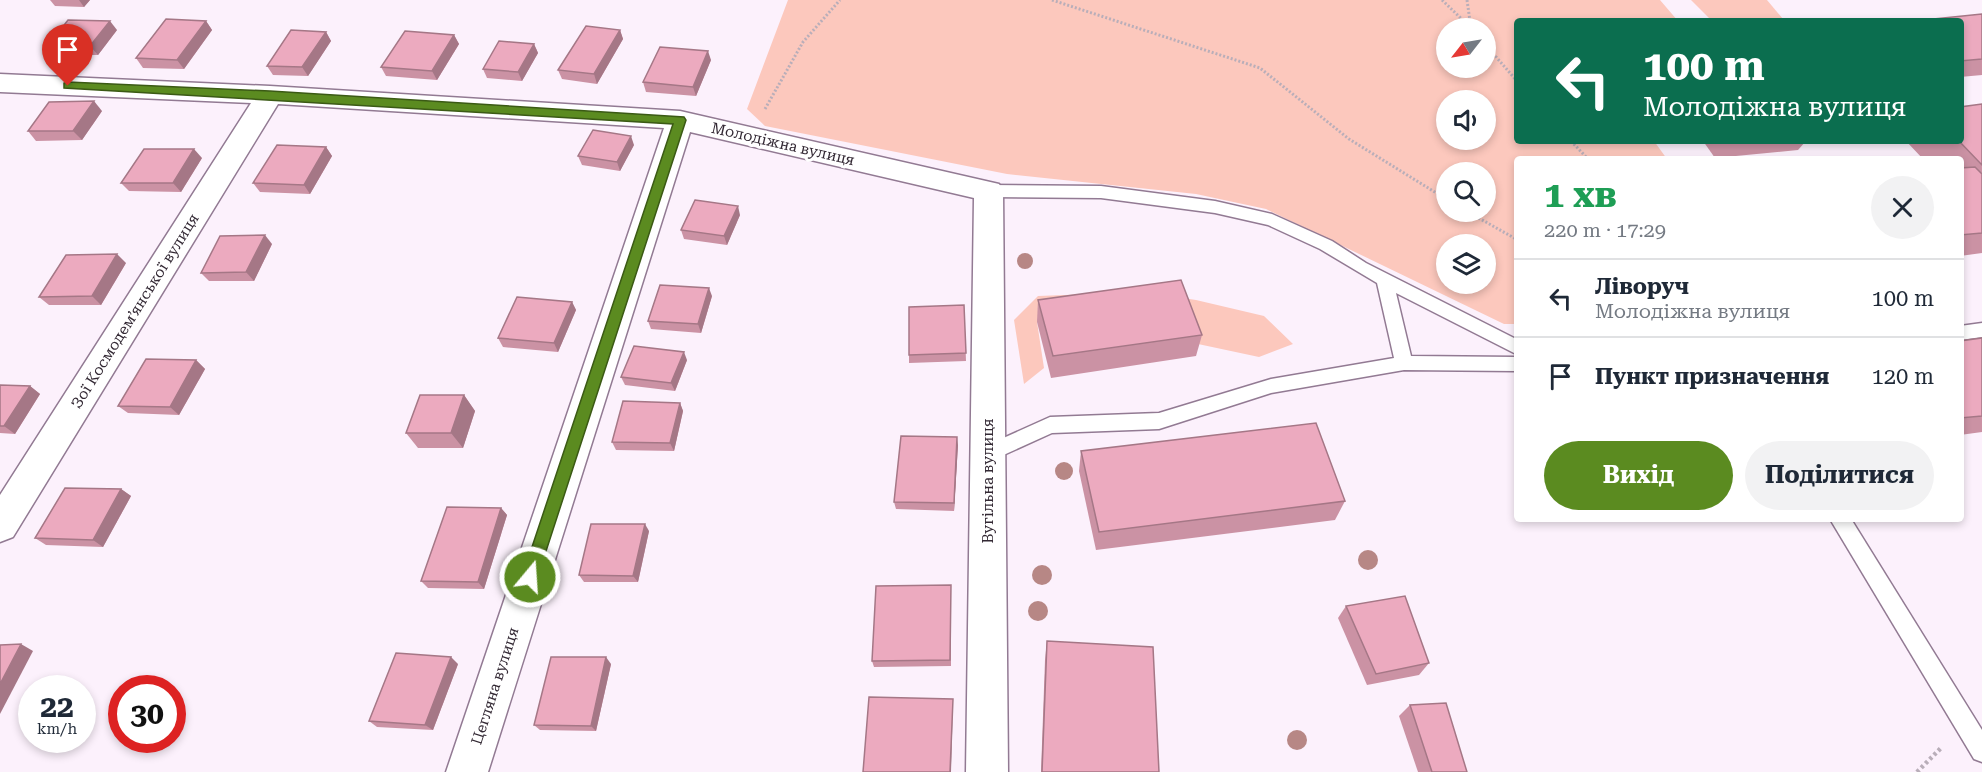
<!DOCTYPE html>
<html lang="uk">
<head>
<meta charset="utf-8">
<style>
  :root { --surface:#fff; --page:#f2f2f3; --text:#1f2937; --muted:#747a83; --line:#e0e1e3; --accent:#5b8b20 }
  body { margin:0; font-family:"Roboto Serif",serif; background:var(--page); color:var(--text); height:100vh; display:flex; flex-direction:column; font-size:22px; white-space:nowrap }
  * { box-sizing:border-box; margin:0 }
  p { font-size:20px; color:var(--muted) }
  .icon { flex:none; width:33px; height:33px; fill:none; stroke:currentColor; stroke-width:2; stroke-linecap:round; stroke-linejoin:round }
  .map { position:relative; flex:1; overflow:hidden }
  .side { position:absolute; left:1514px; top:156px; width:450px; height:366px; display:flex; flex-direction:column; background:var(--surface); border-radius:6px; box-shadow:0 3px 9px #0003 }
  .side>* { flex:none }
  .top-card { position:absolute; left:1514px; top:18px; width:450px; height:126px; border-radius:6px; box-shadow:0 3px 9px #0003; background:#0b6e4f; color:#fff; overflow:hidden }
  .needle { width:39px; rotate:239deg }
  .controls { position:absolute; left:1436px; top:18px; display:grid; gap:12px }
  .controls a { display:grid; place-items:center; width:60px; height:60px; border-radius:50%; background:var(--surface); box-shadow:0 3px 9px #0003; font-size:30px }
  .speed { position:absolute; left:18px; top:675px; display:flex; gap:12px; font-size:30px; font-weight:700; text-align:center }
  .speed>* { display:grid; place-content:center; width:78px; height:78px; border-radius:50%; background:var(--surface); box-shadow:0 3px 9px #0003; line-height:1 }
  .speed small { font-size:15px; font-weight:400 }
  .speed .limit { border:9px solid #d22; background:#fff; color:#111 }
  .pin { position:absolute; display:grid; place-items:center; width:51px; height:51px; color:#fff; margin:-62px -26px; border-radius:50% 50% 50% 0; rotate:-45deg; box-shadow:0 0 6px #0007 }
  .pin .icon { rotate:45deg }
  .me { position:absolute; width:66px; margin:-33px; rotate:18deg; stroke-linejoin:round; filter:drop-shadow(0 0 4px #0008) }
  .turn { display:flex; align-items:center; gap:21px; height:126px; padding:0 30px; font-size:27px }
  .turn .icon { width:78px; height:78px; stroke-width:2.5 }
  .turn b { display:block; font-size:42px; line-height:51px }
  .round { display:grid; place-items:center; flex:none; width:63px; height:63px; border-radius:32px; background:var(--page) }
  .headline { display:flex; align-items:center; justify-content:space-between; height:102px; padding:0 30px }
  h1 { font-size:36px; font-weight:700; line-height:45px; color:#1e9e55 }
  .button { display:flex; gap:12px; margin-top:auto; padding:12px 30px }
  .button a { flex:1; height:69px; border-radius:36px; background:var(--accent); color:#fff; font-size:24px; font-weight:700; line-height:69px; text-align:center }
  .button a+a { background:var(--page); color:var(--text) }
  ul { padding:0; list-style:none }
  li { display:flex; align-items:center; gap:18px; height:78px; padding:0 30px; border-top:2px solid var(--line) }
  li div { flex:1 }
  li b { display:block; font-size:22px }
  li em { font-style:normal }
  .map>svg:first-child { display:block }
</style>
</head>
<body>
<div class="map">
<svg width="1982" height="772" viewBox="0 0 1982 772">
  <rect width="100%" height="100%" fill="#fcf1fc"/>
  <g fill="#fcc8bd" fill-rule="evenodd">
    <path d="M 788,0 L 1660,0 L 1678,21 L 1516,21 L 1516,141 L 1654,141 L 1667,159 L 1516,159 L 1516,324 L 1504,324 L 1266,209 L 1196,194 L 1007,174 L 765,126 L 747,109 ZM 1446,28 L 1485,28 L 1485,68 L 1446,68 ZM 1446,100 L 1485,100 L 1485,140 L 1446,140 ZM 1446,172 L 1485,172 L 1485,212 L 1446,212 ZM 1446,244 L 1485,244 L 1485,284 L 1446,284 Z"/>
    <polygon points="1691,0 1767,0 1783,19 1712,21"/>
    <polygon points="1144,292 1196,300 1264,316 1293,344 1259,357 1198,344 1037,322 1044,368 1024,384 1014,320 1038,296"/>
  </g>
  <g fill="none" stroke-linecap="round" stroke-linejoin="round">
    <g stroke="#927a93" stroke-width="3">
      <g id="lane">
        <polygon points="989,185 1101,186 1215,201 1272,214 1332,241 1366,263 1516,339 1516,354 1396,293 1411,356 1516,357 1516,371 1404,370 1271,393 1159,429 1052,433 988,462 981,460 979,454 981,448 1050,417 1159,413 1271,379 1394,358 1377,283 1320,249 1268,225 1215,213 1101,198 989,197 983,195 981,191 983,187"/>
        <polygon points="1982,323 1982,337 1960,340 1960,326"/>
        <polygon points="1830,519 1851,519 1982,730 1982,762 1974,759"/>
      </g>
    </g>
    <g stroke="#927a93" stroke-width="3">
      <polygon id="street" points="0,74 270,86 680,111 999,184 1003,191 1008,772 966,772 974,198 690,132 488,772 446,772 664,128 278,104 13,537 0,542 0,495 251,103 0,92"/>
    </g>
    <g stroke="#b9aeb9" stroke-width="3" stroke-dasharray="2 2" stroke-linecap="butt">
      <polyline points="1052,0 1260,68 1349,139 1446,199"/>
      <polyline points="1442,0 1471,28"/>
      <polyline points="1467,0 1471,28"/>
      <polyline points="1485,44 1516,80"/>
      <polyline points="765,109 803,42 840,0"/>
      <polyline points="1571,141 1588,159"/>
      <polyline points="1468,212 1516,239"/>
    </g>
    <polyline stroke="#b9aeb9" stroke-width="4.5" stroke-dasharray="3 3" stroke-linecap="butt" points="1917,772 1942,747"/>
    <use href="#lane" fill="#fff" fill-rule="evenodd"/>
    <use href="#street" fill="#fff" fill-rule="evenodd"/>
  </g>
  <g fill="#b78785">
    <circle cx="1025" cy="261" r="8"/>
    <circle cx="1064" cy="471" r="9"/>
    <circle cx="1368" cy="560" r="10"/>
    <circle cx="1042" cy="575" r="10"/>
    <circle cx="1038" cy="611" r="10"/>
    <circle cx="1297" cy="740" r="10"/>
  </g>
  <g fill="#cb92a4">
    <polygon points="50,0 90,0 84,7 55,6"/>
    <polygon points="1982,14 1982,75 1960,77 1960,21"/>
    <polygon points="206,21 212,30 184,69 143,68 136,58"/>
    <polygon points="117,30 98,55 55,55 48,46"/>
    <polygon points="620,30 623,39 597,84 562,79 558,70"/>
    <polygon points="326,32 331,41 308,76 273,75 267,66"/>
    <polygon points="454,35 459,44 437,80 386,76 381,67"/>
    <polygon points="534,44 538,53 522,81 487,78 483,69"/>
    <polygon points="711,60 696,96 646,92 643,82"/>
    <polygon points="1982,104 1982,253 1960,256 1960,159 1923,159 1906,141 1960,141"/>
    <polygon points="102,111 82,140 36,141 28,131"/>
    <polygon points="1703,141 1806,141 1798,150 1715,158"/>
    <polygon points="634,145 620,171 582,165 578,156"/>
    <polygon points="326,147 332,156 310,194 260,192 253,183"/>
    <polygon points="202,158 181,192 129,191 121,183"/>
    <polygon points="740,215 727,245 684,239 681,230"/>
    <polygon points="272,244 254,281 209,281 201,273"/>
    <polygon points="126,263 101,305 49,305 39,297"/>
    <polygon points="712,296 701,333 651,329 648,321"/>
    <polygon points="1038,300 1202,335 1196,356 1051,378 1037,322"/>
    <polygon points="572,302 576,310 558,352 503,347 498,338"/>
    <polygon points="964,305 966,361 909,363 909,355"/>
    <polygon points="1982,338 1982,432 1960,435 1960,341"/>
    <polygon points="196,360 205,369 179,415 128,413 118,406"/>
    <polygon points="687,360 675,391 625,385 621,377"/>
    <polygon points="0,385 30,386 40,394 15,434 0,433"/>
    <polygon points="464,395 475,411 463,448 418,448 406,433"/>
    <polygon points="680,403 683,411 674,451 616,450 612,442"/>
    <polygon points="958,445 954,511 896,509 894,502"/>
    <polygon points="1081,451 1345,501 1335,520 1096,550 1079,471"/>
    <polygon points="121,489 131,496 103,547 46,545 35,538"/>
    <polygon points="501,508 507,515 484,589 428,588 421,581"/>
    <polygon points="649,531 638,582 584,582 579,575"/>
    <polygon points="951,592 951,666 874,667 872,661"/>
    <polygon points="1346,606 1429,663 1419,675 1367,685 1338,618"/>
    <polygon points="1047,641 1159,772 1041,772 1045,660"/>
    <polygon points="458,664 433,730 377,727 369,721"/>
    <polygon points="611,664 596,731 540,730 534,725"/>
    <polygon points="1410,705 1467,772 1418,772 1399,716"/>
  </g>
  <g fill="#a57786">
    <polygon points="79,0 90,0 84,7"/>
    <polygon points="110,21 117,30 98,55 90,46"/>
    <polygon points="206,21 212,30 184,69 177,60"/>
    <polygon points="620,30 623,39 597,84 594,74"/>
    <polygon points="326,32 331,41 308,76 302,67"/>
    <polygon points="454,35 459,44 437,80 432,71"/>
    <polygon points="534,44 538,53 522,81 518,72"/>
    <polygon points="708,51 711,60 696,96 693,87"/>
    <polygon points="94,101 102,111 82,140 73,131"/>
    <polygon points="631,136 634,145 620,171 617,162"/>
    <polygon points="326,147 332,156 310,194 304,185"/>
    <polygon points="194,149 202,158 181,192 173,183"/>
    <polygon points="738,206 740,215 727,245 724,236"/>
    <polygon points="265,235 272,244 254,281 246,272"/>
    <polygon points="117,254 126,263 101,305 92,296"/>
    <polygon points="709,288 712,296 701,333 698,324"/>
    <polygon points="572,302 576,310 558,352 554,343"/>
    <polygon points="684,352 687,360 675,391 671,383"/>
    <polygon points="196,360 205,369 179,415 170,407"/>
    <polygon points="30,386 40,394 15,434 4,426"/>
    <polygon points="464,395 475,411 463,448 451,433"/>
    <polygon points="680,403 683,411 674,451 670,443"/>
    <polygon points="957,437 958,445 954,511 954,503"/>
    <polygon points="121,489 131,496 103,547 93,540"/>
    <polygon points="501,508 507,515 484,589 478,582"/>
    <polygon points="645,524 649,531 638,582 633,576"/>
    <polygon points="21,644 33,651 0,714 0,684"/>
    <polygon points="451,657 458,664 433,730 425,725"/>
    <polygon points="606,657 611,664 596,731 591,726"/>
    <polygon points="953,699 951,772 950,772"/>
  </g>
  <g fill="#ecaabf" stroke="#a57786" stroke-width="1.5">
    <polygon points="1982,14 1982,59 1960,61 1960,21 1914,21"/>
    <polygon points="166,19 206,21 177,60 136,58"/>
    <polygon points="68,20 110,21 90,46 48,46"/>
    <polygon points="586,26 620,30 594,74 558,70"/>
    <polygon points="291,30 326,32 302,67 267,66"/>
    <polygon points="405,31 454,35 432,71 381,67"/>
    <polygon points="499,41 534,44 518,72 483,69"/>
    <polygon points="660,47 708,51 693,87 643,82"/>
    <polygon points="94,101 73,131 28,131 49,102"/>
    <polygon points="1982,104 1982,165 1959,141 1960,141 1960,107"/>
    <polygon points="593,130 631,136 617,162 578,156"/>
    <polygon points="277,145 326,147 304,185 253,183"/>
    <polygon points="144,149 194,149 173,183 121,183"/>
    <polygon points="1975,167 1982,174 1982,233 1960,235 1960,168"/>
    <polygon points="695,200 738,206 724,236 681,230"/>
    <polygon points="265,235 246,272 201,273 220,236"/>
    <polygon points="117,254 92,296 39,297 66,255"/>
    <polygon points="1181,280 1202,335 1053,356 1038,300"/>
    <polygon points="660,285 709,288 698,324 648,321"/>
    <polygon points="517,297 572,302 554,343 498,338"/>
    <polygon points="964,305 966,353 909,355 909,307"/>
    <polygon points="1982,338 1982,416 1960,418 1960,341"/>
    <polygon points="634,346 684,352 671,383 621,377"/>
    <polygon points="146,359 196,360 170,407 118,406"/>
    <polygon points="0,385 30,386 4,426 0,426"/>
    <polygon points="420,395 464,395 451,433 406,433"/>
    <polygon points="623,401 680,403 670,443 612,442"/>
    <polygon points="1316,423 1345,501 1099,532 1081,451"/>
    <polygon points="901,436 957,437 954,503 894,502"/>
    <polygon points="65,488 121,489 93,540 35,538"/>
    <polygon points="447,507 501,508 478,582 421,581"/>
    <polygon points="591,524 645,524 633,576 579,575"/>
    <polygon points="951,585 950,660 872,661 876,586"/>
    <polygon points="1405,596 1429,663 1376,674 1346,606"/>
    <polygon points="1047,641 1153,647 1159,772 1042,772"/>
    <polygon points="21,644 0,684 0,645"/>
    <polygon points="396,653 451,657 425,725 369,721"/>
    <polygon points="551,657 606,657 591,726 534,725"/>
    <polygon points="869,697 953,699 950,772 863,772"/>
    <polygon points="1446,703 1467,772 1432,772 1410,705"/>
  </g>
  <polygon fill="#5b8b20" stroke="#3b5a15" stroke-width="1.5" points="68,82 270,91 684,117 686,120 536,582 530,584 525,582 522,577 673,124 64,88 64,83"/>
  <g text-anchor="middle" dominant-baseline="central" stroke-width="6" stroke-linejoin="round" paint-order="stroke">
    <g font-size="15" fill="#332934" stroke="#fff">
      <text transform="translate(783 144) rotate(13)">Молодіжна вулиця</text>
      <text transform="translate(135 311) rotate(-58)">Зої Космодем’янської вулиця</text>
      <text transform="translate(988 481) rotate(-90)">Вугільна вулиця</text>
      <text transform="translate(495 686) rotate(-72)">Цегляна вулиця</text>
    </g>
  </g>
</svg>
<div class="controls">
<a><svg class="needle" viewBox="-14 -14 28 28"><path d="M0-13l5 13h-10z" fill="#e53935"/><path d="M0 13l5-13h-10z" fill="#747a83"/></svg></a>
<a><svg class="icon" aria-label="sound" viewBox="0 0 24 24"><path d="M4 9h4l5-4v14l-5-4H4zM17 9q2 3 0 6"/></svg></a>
<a><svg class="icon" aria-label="search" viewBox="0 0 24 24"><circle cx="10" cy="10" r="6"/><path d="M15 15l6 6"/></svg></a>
<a><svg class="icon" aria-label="layers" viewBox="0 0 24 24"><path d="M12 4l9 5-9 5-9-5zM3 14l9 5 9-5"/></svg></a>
</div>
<div class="speed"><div>22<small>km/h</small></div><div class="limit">30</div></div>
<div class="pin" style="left:68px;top:86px;background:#d93025"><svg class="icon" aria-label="arrive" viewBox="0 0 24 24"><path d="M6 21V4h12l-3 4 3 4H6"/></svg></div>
<svg class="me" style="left:530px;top:577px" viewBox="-20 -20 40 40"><circle r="17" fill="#5b8b20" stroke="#fff" stroke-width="3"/><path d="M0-11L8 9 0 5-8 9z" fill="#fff"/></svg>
<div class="top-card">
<div class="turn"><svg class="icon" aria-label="left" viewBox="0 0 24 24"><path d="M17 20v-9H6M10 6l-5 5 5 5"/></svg><div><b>100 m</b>Молодіжна вулиця</div></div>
</div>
<section class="side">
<div class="headline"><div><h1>1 хв</h1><p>220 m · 17:29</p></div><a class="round"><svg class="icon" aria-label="close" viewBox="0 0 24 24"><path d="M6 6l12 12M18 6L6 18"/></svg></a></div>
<ul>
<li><svg class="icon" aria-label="left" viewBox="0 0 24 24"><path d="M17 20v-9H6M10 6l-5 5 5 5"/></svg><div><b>Ліворуч</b><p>Молодіжна вулиця</p></div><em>100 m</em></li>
<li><svg class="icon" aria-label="arrive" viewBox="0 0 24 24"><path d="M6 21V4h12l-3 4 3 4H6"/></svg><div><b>Пункт призначення</b></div><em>120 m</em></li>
</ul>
<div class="button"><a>Вихід</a><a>Поділитися</a></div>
</section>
</div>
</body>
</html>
